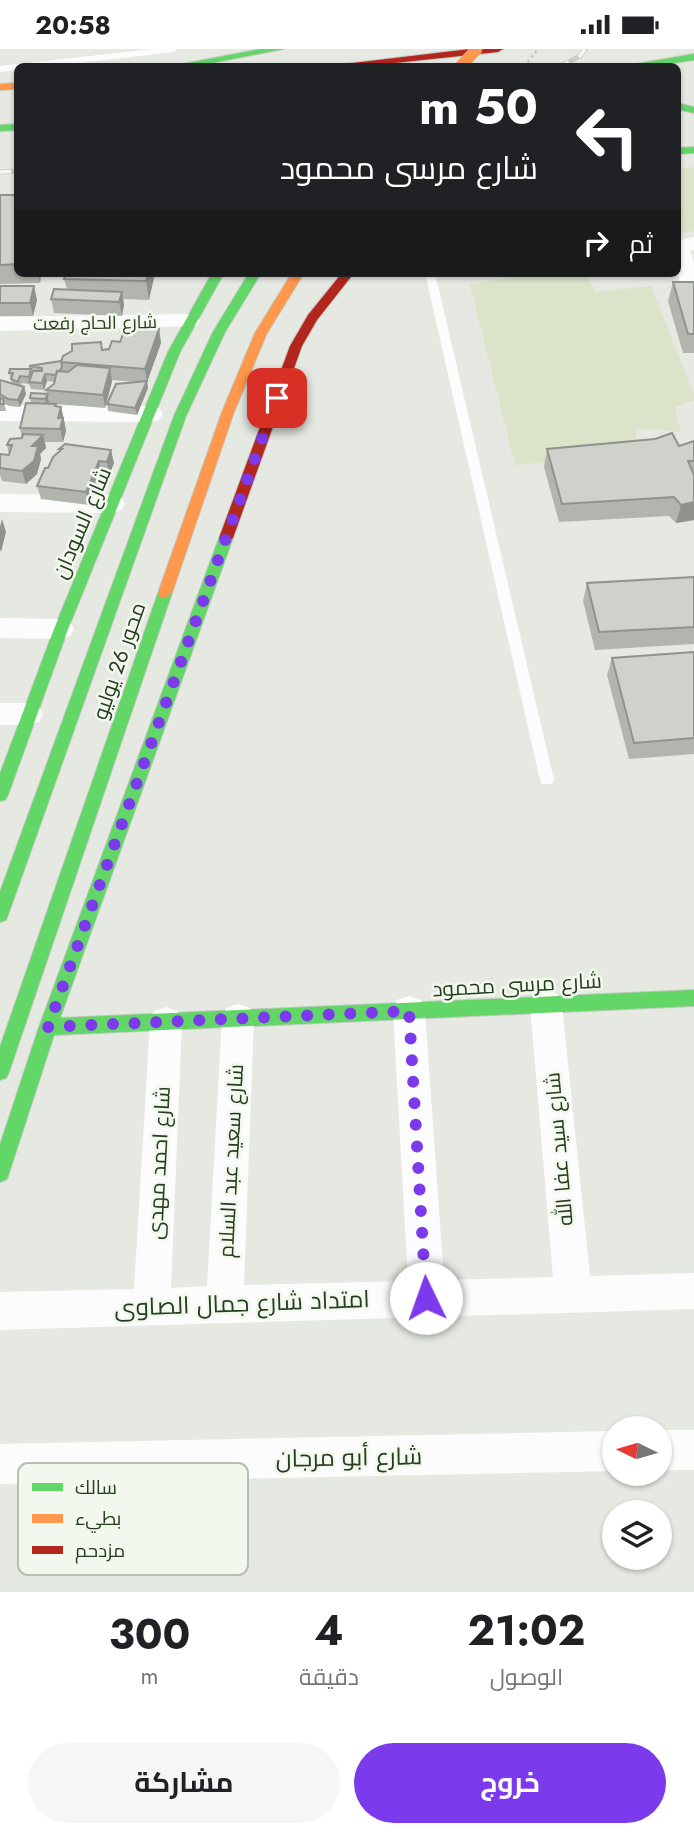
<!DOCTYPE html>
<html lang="ar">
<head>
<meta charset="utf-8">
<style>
  :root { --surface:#fff; --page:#f6f6f6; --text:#202124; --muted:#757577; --accent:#7c3aed }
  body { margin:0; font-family:Jost,Cairo,sans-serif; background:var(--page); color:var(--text); direction:rtl; height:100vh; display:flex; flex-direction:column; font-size:26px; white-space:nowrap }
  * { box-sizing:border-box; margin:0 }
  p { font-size:23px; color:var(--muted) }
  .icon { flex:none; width:38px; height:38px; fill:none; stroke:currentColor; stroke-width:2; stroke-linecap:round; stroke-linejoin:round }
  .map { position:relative; height:1543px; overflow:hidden; direction:ltr }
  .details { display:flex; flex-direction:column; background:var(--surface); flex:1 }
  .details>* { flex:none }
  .top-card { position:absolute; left:14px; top:14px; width:667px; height:214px; border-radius:10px; box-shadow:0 2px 5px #0004; direction:rtl; background:#202124; color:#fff; overflow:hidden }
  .needle { width:46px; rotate:275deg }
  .buttons { position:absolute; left:602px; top:1367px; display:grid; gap:14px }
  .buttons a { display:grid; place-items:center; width:70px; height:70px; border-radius:50%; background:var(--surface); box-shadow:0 2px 5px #0004; font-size:35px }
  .pin { position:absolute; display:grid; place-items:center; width:60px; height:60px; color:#fff; margin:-30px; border-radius:14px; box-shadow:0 4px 10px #0006 }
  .me { position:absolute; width:77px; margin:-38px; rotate:357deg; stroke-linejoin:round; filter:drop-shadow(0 0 5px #0008) }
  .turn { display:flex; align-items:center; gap:24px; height:147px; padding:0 28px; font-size:32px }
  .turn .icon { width:91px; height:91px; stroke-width:2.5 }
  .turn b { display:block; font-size:49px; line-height:60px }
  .then { display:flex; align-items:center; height:66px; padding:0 28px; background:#0003; gap:14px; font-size:26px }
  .eta { display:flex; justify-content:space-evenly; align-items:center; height:119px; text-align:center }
  .eta b { font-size:42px; font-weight:700; line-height:49px }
  .action { display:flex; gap:14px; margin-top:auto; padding:14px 28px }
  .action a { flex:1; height:80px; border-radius:42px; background:var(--accent); color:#fff; font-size:28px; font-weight:700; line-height:80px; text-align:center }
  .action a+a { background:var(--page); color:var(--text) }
  .status { display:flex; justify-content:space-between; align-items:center; height:49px; padding:0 35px; background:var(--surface); direction:ltr }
  .status svg { height:19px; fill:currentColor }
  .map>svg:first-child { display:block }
</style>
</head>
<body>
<div class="status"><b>20:58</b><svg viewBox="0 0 49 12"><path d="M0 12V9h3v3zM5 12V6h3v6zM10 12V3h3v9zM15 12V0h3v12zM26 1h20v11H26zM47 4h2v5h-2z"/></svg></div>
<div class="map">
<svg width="694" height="1543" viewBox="0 0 694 1543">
  <rect width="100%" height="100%" fill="#e5e9e2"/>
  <g fill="#dbe4c9">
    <polygon points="694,118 694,182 677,185 677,120"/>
    <polygon points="531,224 587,224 595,243 651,237 694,346 694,351 675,358 681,383 637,379 634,405 515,416 470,236"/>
  </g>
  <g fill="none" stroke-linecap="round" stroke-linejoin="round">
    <g stroke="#c1c9be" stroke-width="2">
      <g id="fast">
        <polygon points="261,0 283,0 192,18 167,18"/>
        <polygon points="694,5 694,11 647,18 618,18"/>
        <polygon points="677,54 694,58 694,64 677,60"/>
        <polygon points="18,75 18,81 0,82 0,76"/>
        <polygon points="694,98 694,104 677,105 677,99"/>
        <polygon points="212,224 224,224 180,303 68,580 8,746 5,751 0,752 0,725 54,580 168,303"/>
        <polygon points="249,224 261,224 225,283 186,367 8,866 6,871 0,873 0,843 174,367 213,283"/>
        <polygon points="226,484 233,489 60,969 694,941 694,957 54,986 9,1124 7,1130 0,1133 0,1096 39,978 219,489"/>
        <polygon points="165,539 172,544 9,1023 6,1029 0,1031 0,998 158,544"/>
      </g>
    </g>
    <g stroke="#c1c9be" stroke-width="2">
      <g id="slow">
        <polygon points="18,34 18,40 0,41 0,35"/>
        <polygon points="292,224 304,224 267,284 234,363 172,544 165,549 160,548 158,544 222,363 255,284"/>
      </g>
    </g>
    <g stroke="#c1c9be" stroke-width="2">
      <g id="jam">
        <polygon points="470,0 503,0 498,3 357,18 319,18"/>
        <polygon points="342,224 354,224 317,271 302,297 233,489 226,494 221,492 219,489 290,297 308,266"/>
      </g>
    </g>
    <polyline stroke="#c2cabf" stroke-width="2.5" stroke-dasharray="2.5 3.5" stroke-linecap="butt" points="524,18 538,0"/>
    <g fill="#fbfcfb" fill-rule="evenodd">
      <polygon points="152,0 178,0 174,3 46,18 18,18 18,21 0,23 0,17"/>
      <polygon points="425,224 435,224 554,731 552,735 542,735 540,731"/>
    </g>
    <g fill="#fbfcfb" fill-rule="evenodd">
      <polygon points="694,188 694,201 690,202 694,213 694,248 686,246 677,224 677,192"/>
      <polygon points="189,265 197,267 200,272 197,277 0,282 0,268"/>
      <polygon points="0,356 151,357 159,359 163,365 159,371 151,373 0,372"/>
      <polygon points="0,445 113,446 122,449 125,455 122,461 113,464 0,463"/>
      <polygon points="0,569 61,570 70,573 74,580 70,587 61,590 0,589"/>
      <polygon points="0,654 29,654 39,657 43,665 39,673 29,676 0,676"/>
      <polygon points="546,941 558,945 562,956 590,1227 694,1224 694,1260 0,1281 0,1243 134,1240 150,973 154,962 166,958 178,962 182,973 171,1239 207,1237 222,970 226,959 238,955 250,959 254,970 244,1236 408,1232 393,962 397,951 409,947 421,951 425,962 444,1231 553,1228 530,956 534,945"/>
      <rect x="660" y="1381" width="34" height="40"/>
      <polygon points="614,1382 614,1422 0,1435 0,1395"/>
    </g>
    <use href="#fast" fill="#63d668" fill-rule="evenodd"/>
    <use href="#slow" fill="#ff974d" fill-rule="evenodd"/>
    <use href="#jam" fill="#b3261e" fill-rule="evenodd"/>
    <g stroke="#c7cac6" stroke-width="5">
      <g id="rail">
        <polyline points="559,18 580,7 585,0"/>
        <polyline points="0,123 18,122"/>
      </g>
    </g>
    <use href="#rail" stroke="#f3f8ef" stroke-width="3.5" stroke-dasharray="11" stroke-linecap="butt"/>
    <g stroke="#bdc5bb" stroke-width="12" stroke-linecap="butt">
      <polyline id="slow-bridge" points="460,18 477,0"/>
    </g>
    <use href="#slow-bridge" stroke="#ff974d" stroke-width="11"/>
  </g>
  <g fill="#b1b5ae">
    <polygon points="0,146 18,146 18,224 41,224 40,234 0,235"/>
    <polygon points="155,224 149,251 123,250 124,256 122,267 54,264 51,250 67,240 64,230"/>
    <polygon points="673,233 694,233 694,304 683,304 668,252"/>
    <polygon points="0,237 37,251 33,267 0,267"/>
    <polygon points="159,280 161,294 147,333 148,339 137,366 108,362 107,355 137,333 112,331 105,359 56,355 56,358 61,358 64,371 66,382 63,393 45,393 46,399 40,405 41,410 37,425 26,435 2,432 0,426 0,405 9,406 7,396 22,389 20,379 31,354 30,349 47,345 46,341 54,335 55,333 47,332 44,341 31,340 29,335 22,334 21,337 24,338 26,345 20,358 9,357 4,354 6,362 0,362 0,331 12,334 9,324 29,320 29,317 61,312 101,293 103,301 109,300 120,293"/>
    <polygon points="694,392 694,471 676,474 669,467 559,473 544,418 547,400 679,397"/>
    <polygon points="65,395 114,414 109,426 102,425 89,456 41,450 37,437 59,402 59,400"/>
    <polygon points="694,528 694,595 595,601 583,552 587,534"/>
    <polygon points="694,603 694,705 629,710 607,626 612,609"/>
  </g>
  <g fill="#90938d">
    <polygon points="38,224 41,224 40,234"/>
    <polygon points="148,224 155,224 149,251 146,232"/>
    <polygon points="34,237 37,251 33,267 30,254"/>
    <polygon points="122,243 124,256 122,267 119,253"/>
    <polygon points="159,280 161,294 147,333 148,339 137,366 135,359 147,333 145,320"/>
    <polygon points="110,319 112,333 105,359 103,346"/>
    <polygon points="45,325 47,332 44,341 42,334"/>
    <polygon points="24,338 26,345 20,358 18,351"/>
    <polygon points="47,346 49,353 47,357 45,350"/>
    <polygon points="56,355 59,367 61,358 64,371 66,382 63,393 55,357"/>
    <polygon points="43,386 46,399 40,405 41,410 37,425 26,435 22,422 32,397"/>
    <polygon points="111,401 114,414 109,426 107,413"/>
    <polygon points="99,412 102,425 89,456 86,443"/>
    <polygon points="694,453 694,471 676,474 681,456"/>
    <polygon points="2,470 6,483 1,503 0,500 0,478"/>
  </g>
  <g fill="#ced2ca" stroke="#90938d" stroke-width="2">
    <polygon points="0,146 18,146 18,215 0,216"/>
    <polygon points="66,224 148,224 146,232 64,230"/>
    <polygon points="673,233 694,233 694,285 688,285"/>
    <polygon points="0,237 34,237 30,254 0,254"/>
    <polygon points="54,240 122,243 119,253 51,250"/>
    <polygon points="126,277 159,280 145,320 61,313 63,307 72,302 72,295 101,293 102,301 109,300 112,292 120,293"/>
    <polygon points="61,312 62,318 60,321 63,323 57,322 56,326 45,325 42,334 29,333 33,322 42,322 42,319 29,317"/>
    <polygon points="77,316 110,319 103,346 46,341 54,335 57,322 68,323"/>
    <polygon points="10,320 31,320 29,328 20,327 18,333 11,330 13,324 9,324"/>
    <polygon points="0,331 24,338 18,351 8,350 0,345"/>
    <polygon points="147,332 135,359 107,355 116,335"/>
    <polygon points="31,344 48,345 45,350 30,349"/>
    <polygon points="0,349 3,350 4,355 0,355"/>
    <polygon points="26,354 56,355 55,357 61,358 58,369 63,369 60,380 20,379"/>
    <polygon points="672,384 679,397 694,392 694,412 688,412 694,426 694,453 681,456 674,448 562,455 547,400 655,390"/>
    <polygon points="23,385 43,386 32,397 38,397 34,412 22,422 0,419 0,405 9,406 12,396 7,396 10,390 22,389"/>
    <polygon points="65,395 111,401 107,413 99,412 86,443 37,437 45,419 48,419 53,408 62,400 59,400"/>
    <polygon points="694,528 694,578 599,583 587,534"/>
    <polygon points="694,603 694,689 634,694 612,609"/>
  </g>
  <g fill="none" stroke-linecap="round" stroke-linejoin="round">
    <polyline stroke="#7c3aed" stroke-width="12" stroke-dasharray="0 21.6" points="277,349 48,978 409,962 426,1249"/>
  </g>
  <g text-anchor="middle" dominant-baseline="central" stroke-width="5" stroke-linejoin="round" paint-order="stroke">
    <g font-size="18" fill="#253e1e" stroke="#f3f8ef">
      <text transform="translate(95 274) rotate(-1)">شارع الحاج رفعت</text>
    </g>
    <g font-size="21" fill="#253e1e" stroke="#f3f8ef">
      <text transform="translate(82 474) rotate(-67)">شارع السودان</text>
      <text transform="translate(119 612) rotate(-71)">محور 26 يوليو</text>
      <text transform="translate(517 936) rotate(-3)">شارع مرسى محمود</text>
      <text transform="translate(559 1100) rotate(-95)">شارع سيد عفا الله</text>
      <text transform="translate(231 1112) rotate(-87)">شارع سعيد عبد السلام</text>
      <text transform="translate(159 1114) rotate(-87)">شارع احمد مهدى</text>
    </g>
    <g font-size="24" fill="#253e1e" stroke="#f3f8ef">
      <text transform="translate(242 1254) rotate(-2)">امتداد شارع جمال الصاوى</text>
      <text transform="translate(349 1408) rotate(-1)">شارع أبو مرجان</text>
    </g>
  </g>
  <rect x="18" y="1414" width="230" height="112" rx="10" fill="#f3f8ef" stroke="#b5c0b0" stroke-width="2"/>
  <rect x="32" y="1434" width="31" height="8" fill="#63d668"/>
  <rect x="32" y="1465" width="31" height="9" fill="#ff974d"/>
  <rect x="32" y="1497" width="31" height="8" fill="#b3261e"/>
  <g font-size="19" fill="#253e1e">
    <text x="75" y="1445">سالك</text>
    <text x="75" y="1476">بطيء</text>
    <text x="75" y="1508">مزدحم</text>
  </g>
</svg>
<div class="buttons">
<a><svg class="needle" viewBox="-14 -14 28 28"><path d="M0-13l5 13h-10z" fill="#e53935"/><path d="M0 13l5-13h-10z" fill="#757577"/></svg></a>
<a><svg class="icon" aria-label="layers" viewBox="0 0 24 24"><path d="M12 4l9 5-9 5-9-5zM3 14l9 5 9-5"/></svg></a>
</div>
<div class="pin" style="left:277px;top:349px;background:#d93025"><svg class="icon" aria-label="arrive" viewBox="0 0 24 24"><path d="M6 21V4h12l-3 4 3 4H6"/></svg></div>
<svg class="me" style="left:426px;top:1249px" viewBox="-20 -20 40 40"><circle r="19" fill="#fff"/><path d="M0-13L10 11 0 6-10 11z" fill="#7c3aed"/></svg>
<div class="top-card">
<div class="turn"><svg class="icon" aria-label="left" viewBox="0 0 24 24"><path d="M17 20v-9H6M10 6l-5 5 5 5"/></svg><div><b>50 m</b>شارع مرسى محمود</div></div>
<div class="then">ثم<svg class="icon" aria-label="right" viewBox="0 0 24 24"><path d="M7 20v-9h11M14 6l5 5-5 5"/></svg></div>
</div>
</div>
<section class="details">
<div class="eta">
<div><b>21:02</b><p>الوصول</p></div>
<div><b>4</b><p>دقيقة</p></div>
<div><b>300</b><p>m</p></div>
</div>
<div class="action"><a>خروج</a><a>مشاركة</a></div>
</section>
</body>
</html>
